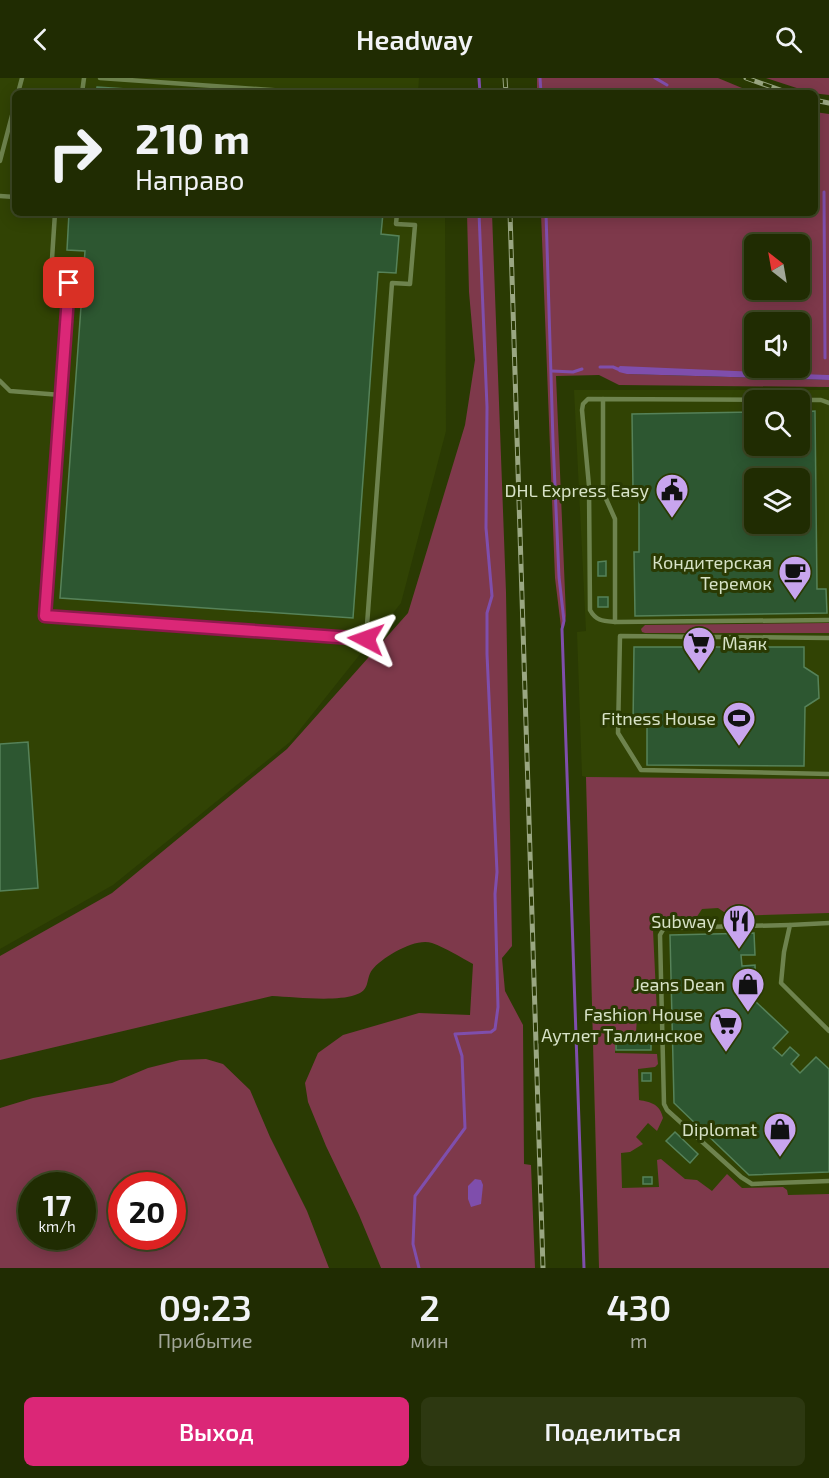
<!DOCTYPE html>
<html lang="ru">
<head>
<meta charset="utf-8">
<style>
  :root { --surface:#202c02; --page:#2d3811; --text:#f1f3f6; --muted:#a2a799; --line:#3d4824; --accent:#db2777 }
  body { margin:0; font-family:"Exo 2",sans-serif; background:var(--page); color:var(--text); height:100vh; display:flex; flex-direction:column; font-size:22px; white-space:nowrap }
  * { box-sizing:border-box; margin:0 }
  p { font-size:20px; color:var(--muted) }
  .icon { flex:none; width:33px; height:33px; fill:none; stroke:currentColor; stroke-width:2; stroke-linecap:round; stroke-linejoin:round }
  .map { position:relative; height:1190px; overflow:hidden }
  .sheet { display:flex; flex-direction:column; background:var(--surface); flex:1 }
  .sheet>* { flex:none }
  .hud { position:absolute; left:12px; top:12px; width:806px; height:126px; border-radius:9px; box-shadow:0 3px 15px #0003,0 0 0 2px var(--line); background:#202c02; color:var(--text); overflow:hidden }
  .needle { width:39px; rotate:329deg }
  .fabs { position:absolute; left:744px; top:156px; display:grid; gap:12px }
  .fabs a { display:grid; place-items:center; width:66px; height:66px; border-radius:9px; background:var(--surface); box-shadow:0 3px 15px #0003,0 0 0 2px var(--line); font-size:30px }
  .speed { position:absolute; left:18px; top:1094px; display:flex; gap:12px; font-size:30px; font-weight:700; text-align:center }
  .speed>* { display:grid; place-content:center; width:78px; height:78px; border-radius:50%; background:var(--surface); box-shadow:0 3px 15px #0003,0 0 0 2px var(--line); line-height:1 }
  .speed small { font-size:15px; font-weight:400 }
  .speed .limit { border:9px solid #d22; background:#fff; color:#111 }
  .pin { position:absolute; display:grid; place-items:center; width:51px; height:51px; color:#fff; margin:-26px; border-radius:12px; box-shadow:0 3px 9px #0006 }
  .me { position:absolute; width:66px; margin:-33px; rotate:274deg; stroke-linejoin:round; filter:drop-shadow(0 0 4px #0008) }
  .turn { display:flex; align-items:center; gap:21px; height:126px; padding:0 24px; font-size:27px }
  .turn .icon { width:78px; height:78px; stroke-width:2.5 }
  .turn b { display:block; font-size:42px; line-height:51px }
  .eta { display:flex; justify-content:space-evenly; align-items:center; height:102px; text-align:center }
  .eta b { font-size:36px; font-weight:600; line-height:42px }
  .action { display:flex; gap:12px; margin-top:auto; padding:12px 24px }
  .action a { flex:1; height:69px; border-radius:9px; background:var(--accent); color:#fff; font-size:24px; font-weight:600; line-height:69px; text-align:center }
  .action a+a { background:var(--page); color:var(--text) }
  header { display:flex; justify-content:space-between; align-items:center; height:78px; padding:0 24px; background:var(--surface); font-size:27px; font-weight:600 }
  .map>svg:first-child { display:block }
</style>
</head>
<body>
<header><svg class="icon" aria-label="back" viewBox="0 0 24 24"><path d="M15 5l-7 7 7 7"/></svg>Headway<svg class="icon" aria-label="search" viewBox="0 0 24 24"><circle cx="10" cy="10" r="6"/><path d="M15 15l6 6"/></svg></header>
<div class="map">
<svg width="829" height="1190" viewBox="0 0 829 1190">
  <rect width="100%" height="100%" fill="#2a3a03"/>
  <g fill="#314304" fill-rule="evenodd">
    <polygon points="0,0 419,0 418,15 15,15 15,135 445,135 446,353 401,525 290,664 113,807 0,871"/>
    <path d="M 574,312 L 829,312 L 829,1123 L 597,1130 L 586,699 L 582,698 L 577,554 L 586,553 ZM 754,322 L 800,322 L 800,368 L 754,368 ZM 754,400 L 800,400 L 800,446 L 754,446 Z"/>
  </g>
  <g fill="#7e394b" fill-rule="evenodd">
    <polygon points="537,0 718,0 754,15 537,15"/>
    <polygon points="766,0 829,0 829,17 812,15"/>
    <path d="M 815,34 L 829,36 L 829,297 L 627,296 L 829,302 L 829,309 L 619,307 L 599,297 L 556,298 L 566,538 L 564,549 L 561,549 L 555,500 L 541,135 L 814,135 ZM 754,166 L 800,166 L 800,212 L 754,212 ZM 754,244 L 800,244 L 800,290 L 754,290 Z"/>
    <path d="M 467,135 L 492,135 L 506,514 L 512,868 L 502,880 L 505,913 L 523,947 L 524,1086 L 531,1087 L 535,1190 L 381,1190 L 359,1137 L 326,1068 L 308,1024 L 305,1005 L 318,975 L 343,957 L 419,935 L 470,937 L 473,886 C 460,879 446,870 432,865 C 416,859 382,879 372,892 C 365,902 371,912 355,917 C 335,924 294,919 272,918 L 0,982 L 0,878 L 112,815 L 287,671 L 408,535 L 465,347 L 475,282 L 469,214 Z"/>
    <polygon points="829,545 829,555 645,555 642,554 641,551 645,547"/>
    <path d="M 586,699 L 829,701 L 829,835 L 730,838 L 718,830 L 702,831 L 696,840 L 664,842 L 655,847 L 653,852 L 657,936 L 637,937 L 636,956 L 615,956 L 615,975 L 657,976 L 658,986 L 655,989 L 638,991 L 639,1022 C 651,1024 660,1026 663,1040 L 657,1053 L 648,1045 L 636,1059 L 643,1066 L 630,1074 L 621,1075 L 622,1110 L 659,1109 L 657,1082 L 661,1081 L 685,1101 L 697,1102 L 712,1113 L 727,1096 L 742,1110 L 783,1109 L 787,1112 L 788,1117 L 829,1116 L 829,1190 L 599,1190 Z"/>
    <path d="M 206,981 L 223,986 L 250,1012 L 270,1059 L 307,1133 L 329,1190 L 0,1190 L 0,1030 L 33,1020 L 112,1005 L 148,990 L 180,982 ZM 32,1107 L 82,1107 L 82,1158 L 32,1158 ZM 122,1107 L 172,1107 L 172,1158 L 122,1158 Z"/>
  </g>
  <g fill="#7f4eac">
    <polygon points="620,288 827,297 829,297 829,302 627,296 619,294 617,291"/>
    <polygon points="475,1101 481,1102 483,1107 481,1126 471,1129 468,1121 468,1108"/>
  </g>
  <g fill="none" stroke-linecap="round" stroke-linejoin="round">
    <g stroke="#7f4eac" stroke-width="3">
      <polyline points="479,0 480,15"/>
      <polyline points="540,0 541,15"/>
      <polyline points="655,0 667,7"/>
      <polyline points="678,14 683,15"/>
      <polyline points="824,114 825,280"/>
      <polyline points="546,135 553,363 559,499 564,543 562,551 584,1190"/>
      <polyline points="600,289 613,289 620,292"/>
      <polyline points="552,293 573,294 582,291"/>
      <polyline points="419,1190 413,1166 415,1118 465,1050 462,978 455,956 491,954 495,951 498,929 495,816 497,794 487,576 487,535 492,518 486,450 487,329 479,135"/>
    </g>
  </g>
  <g fill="#2d5731" stroke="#568259" stroke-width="1.5" fill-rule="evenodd">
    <polygon points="97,9 187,15 96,15"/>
    <polygon points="69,135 383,135 381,156 399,158 396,195 378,194 353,540 60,520 85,173 67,172"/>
    <path d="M 815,333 L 817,511 L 826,511 L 827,535 L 635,538 L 634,474 L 639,474 L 639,412 L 633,412 L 632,336 L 754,334 L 754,368 L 800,368 L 800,334 ZM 754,400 L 800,400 L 800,446 L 754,446 Z"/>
    <polygon points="606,483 606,498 598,498 598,484"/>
    <rect x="598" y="519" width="10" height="10"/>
    <polygon points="634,569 804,569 804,589 818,598 819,620 805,629 804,688 647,687 647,647 633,647"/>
    <polygon points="28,664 38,810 0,813 0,666"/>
    <polygon points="754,855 755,877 741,877 742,888 755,887 756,924 788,954 773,970 782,978 790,969 799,977 791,986 800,995 816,979 829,991 829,1094 749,1097 674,1025 670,857"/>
    <rect x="616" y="957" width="35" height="15"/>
    <rect x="642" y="995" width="9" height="8"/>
    <polygon points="675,1054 698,1076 690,1085 666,1063"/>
    <rect x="643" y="1099" width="9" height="7"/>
  </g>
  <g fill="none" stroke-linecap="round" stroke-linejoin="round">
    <g stroke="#6e834e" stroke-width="4.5">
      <polyline points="100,0 314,15"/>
      <polyline points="18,15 22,0"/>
      <polyline points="82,15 84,0"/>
      <polyline points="0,83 15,26"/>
      <polyline points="0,118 15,119"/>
      <polyline points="55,135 52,181 70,182 45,538 366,561 392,205 410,206 415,147 396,146 397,135"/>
      <polyline points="0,303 10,313 61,317"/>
      <polyline points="603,321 603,414 615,441 615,544"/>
      <path d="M 829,325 L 821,322 L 588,321 L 583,326 L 582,332 L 589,408 L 590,532 C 596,543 603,543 615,544 L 829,542"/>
      <polyline points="829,560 620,558 618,655 641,692 829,696"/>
      <polyline points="829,845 790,847 784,874 781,905 829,953"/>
      <polyline points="790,847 664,850 660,857 664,1026 667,1032 741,1099 752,1106 829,1103"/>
    </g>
    <g stroke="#9aa782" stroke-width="5">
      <g id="rail">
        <polyline points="505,0 506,15"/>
        <polyline points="746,0 789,15"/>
        <polyline points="814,22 829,25"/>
        <polyline points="510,135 543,1190"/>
      </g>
    </g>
    <use href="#rail" stroke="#2a3a03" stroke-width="3" stroke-dasharray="9" stroke-linecap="butt"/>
  </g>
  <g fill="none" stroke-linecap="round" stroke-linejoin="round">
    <g stroke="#8e194d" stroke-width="15">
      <polyline id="route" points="69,205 45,538 366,561"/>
    </g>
    <use href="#route" stroke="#db2777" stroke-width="10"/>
  </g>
  <defs>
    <g id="civic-pin" transform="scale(1.725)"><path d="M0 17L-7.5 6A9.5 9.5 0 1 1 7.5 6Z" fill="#c8a5ee" stroke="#2a3a03"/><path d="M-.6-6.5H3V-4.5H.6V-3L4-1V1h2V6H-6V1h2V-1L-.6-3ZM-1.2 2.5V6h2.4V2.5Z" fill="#111"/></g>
    <g id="cafe-pin" transform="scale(1.725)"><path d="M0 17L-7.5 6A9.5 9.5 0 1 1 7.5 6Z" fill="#c8a5ee" stroke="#2a3a03"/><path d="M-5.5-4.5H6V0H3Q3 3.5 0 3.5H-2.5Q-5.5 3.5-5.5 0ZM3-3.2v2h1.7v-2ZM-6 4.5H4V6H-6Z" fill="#111"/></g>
    <g id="supermarket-pin" transform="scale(1.725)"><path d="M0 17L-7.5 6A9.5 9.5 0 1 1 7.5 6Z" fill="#c8a5ee" stroke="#2a3a03"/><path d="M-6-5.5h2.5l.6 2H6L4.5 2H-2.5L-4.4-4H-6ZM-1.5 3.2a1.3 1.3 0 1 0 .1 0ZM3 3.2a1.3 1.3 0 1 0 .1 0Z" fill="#111"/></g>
    <g id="stadium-pin" transform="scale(1.725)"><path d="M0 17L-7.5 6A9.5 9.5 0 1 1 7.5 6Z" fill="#c8a5ee" stroke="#2a3a03"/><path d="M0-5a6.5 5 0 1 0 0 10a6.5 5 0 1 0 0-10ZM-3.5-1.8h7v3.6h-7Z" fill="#111"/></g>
    <g id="restaurant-pin" transform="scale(1.725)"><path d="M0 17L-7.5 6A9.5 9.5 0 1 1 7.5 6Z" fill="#c8a5ee" stroke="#2a3a03"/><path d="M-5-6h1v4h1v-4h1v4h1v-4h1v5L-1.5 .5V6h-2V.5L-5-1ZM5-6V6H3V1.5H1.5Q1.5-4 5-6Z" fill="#111"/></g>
    <g id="shop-pin" transform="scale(1.725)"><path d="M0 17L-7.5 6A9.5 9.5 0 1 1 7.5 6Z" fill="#c8a5ee" stroke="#2a3a03"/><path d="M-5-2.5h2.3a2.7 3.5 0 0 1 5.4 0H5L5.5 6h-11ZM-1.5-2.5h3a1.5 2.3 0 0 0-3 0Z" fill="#111"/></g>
  </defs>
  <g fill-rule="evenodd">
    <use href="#civic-pin" x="672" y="412"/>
    <use href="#cafe-pin" x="795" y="494"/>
    <use href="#supermarket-pin" x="699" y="565"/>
    <use href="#stadium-pin" x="739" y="640"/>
    <use href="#restaurant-pin" x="739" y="843"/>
    <use href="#shop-pin" x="748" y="906"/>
    <use href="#supermarket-pin" x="726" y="946"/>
    <use href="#shop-pin" x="780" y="1051"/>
  </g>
  <g text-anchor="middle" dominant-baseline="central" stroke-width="6" stroke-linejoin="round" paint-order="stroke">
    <g font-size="18" fill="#d7e2c7" stroke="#2a3a03" text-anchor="end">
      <text x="649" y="412">DHL Express Easy</text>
      <text x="772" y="484">Кондитерская<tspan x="772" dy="21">Теремок</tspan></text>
      <text x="722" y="565" text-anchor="start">Маяк</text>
      <text x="716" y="640">Fitness House</text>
      <text x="716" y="843">Subway</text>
      <text x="725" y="906">Jeans Dean</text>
      <text x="703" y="936">Fashion House<tspan x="703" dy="21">Аутлет Таллинское</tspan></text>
      <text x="757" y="1051">Diplomat</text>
    </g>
  </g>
</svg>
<div class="fabs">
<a><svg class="needle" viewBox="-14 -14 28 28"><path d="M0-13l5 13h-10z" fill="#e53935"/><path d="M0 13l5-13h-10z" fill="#a2a799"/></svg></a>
<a><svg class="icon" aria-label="sound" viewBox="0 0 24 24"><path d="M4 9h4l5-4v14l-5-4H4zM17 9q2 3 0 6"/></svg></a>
<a><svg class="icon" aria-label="search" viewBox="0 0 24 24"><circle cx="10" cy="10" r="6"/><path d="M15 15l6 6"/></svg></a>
<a><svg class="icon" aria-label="layers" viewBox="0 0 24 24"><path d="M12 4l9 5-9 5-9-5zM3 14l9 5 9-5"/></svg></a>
</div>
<div class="speed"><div>17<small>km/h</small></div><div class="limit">20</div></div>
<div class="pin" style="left:69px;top:205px;background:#d93025"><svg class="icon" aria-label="arrive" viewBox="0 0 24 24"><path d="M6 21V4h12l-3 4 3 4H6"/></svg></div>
<svg class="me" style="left:366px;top:561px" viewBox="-20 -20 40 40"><path d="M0-17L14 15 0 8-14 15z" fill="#db2777" stroke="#fff" stroke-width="4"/></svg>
<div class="hud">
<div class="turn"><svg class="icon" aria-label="right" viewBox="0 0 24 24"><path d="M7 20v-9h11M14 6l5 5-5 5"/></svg><div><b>210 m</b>Направо</div></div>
</div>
</div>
<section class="sheet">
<div class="eta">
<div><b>09:23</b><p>Прибытие</p></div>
<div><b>2</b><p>мин</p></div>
<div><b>430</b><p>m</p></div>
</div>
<div class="action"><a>Выход</a><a>Поделиться</a></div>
</section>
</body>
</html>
